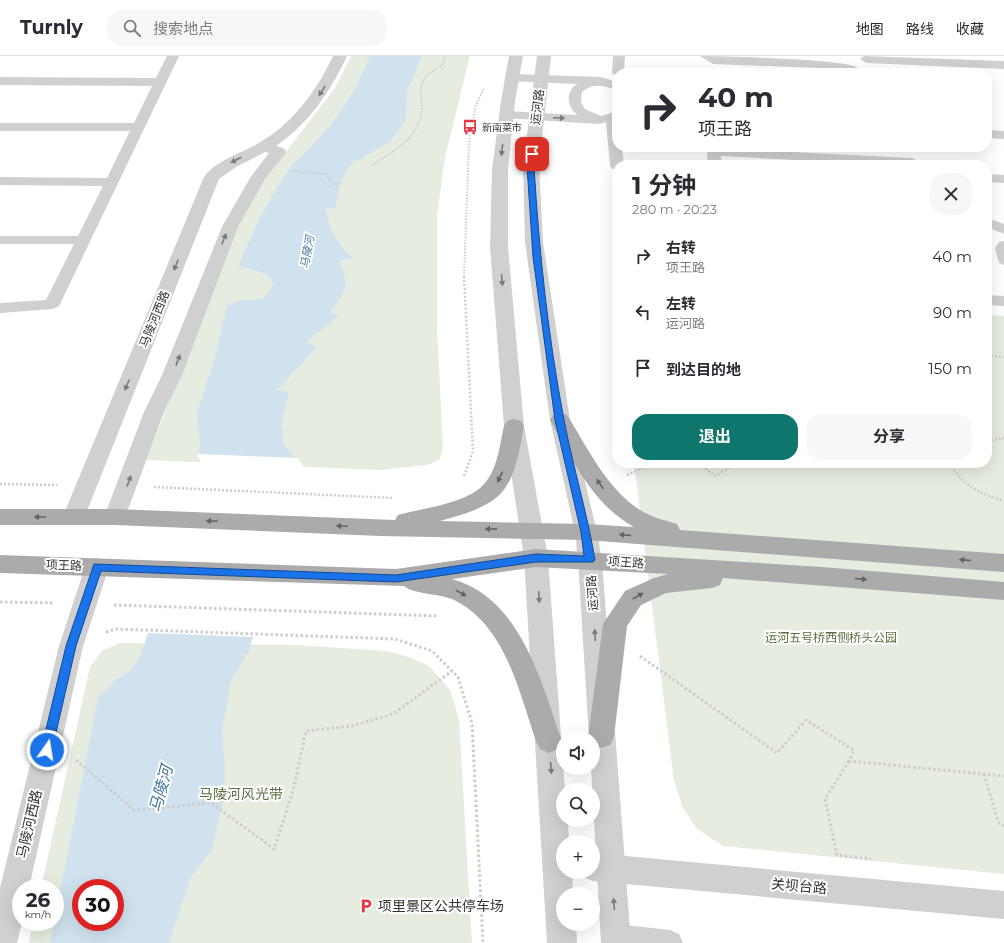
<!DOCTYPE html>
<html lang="zh">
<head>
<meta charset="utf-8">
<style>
  :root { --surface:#fff; --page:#f7f7f7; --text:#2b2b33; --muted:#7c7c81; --line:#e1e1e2; --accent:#0f766e }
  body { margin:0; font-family:Montserrat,"Noto Sans SC",sans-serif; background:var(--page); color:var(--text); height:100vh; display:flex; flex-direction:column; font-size:15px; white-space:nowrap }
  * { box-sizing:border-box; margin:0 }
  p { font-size:13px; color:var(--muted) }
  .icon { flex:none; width:22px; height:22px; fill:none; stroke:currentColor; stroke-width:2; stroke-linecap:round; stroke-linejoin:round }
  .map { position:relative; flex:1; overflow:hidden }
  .sheet { position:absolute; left:612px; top:104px; width:380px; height:308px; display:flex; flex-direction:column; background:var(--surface); border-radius:16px; box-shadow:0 4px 16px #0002 }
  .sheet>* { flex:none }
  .guide { position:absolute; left:612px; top:12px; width:380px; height:84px; border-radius:16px; box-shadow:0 4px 16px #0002; background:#fff; color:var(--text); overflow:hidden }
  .fabs { position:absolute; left:556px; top:675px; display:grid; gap:8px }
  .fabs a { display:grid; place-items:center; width:44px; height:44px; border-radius:50%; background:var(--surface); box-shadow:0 4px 16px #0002; font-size:20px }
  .speed { position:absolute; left:12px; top:823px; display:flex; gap:8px; font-size:20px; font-weight:700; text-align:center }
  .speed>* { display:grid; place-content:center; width:52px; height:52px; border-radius:50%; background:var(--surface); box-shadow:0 4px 16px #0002; line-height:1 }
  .speed small { font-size:10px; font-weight:400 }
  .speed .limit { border:6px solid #d22; background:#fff; color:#111 }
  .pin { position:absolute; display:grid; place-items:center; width:34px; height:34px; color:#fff; margin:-17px; border-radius:8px; box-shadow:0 2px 6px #0006 }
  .me { position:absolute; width:44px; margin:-22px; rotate:13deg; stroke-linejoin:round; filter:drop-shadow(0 0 3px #0008) }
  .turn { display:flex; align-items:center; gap:14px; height:84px; padding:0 20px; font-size:18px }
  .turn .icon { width:52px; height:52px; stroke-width:2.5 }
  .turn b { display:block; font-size:28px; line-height:34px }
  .round { display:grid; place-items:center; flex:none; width:42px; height:42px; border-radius:16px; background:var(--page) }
  .head { display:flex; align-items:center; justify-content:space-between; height:68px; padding:0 20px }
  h1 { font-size:24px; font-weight:700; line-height:30px }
  .button { display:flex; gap:8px; margin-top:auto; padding:8px 20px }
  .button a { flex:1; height:46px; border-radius:16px; background:var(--accent); color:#fff; font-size:16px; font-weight:700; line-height:46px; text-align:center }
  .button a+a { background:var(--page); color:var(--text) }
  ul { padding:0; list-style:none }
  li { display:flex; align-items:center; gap:12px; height:56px; padding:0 20px }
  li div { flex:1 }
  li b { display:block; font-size:15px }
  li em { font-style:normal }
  header { display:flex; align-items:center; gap:24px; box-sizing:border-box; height:56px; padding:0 20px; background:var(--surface); border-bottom:1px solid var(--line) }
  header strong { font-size:19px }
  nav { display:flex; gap:22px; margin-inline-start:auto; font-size:14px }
  .search { width:280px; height:36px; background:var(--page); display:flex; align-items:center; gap:10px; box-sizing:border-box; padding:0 14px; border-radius:16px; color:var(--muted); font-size:15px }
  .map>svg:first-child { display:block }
</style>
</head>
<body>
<header>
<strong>Turnly</strong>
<div class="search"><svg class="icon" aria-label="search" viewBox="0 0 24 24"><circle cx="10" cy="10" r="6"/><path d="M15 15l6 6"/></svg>搜索地点</div>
<nav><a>地图</a><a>路线</a><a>收藏</a></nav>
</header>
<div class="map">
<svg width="1004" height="887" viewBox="0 0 1004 887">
  <rect width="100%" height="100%" fill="#fff"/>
  <g fill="#e6ecdf" fill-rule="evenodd">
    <polygon points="351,0 470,0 445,101 437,159 437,272 443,393 439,404 427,409 379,414 146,404 237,173 262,127 335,32"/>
    <polygon points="987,259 1004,260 1004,818 723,790 696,772 683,752 674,725 634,407 987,407"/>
    <path d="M 120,587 L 297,589 L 386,595 L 409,601 L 429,610 L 450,634 L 459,663 L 472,887 L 29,887 L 33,866 L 55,866 L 55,832 L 41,832 L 90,611 L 102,595 ZM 81,832 L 115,832 L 115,866 L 81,866 Z"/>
  </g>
  <path fill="#cfe2ee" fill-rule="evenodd" d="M 370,0 L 422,0 L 407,34 L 406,63 L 402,70 L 389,86 L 358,105 L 355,104 C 342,118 337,134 336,152 L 326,152 C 327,173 338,188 353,202 L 339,205 C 350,227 346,238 330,256 L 339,260 L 306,286 L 317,291 L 277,334 L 289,336 L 281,368 L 284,389 L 301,409 L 249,595 L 231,624 L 222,675 L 225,721 L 222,749 L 212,794 L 191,821 L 169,887 L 50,887 L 98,642 L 115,624 L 131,614 L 141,599 L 202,405 L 199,398 L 200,381 L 197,356 L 215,301 L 227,250 C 231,249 235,246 240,245 C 257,242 265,249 273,227 L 267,218 L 239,210 C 252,175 269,142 291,111 C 300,100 312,91 321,80 C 343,56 358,30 370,0 ZM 81,832 L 115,832 L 115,866 L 81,866 Z"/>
  <polygon fill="#fff" points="197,398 298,402 303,409 255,581 146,577 200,405"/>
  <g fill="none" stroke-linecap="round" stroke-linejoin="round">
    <g stroke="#cdcdcd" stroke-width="2" stroke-dasharray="1.5 1.5" stroke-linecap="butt">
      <path d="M 372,109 C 394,95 421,81 422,51 C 422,42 419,32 424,23 C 428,16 437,14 443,8 L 445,0"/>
      <polyline points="293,115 327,118 332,128 340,128"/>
      <polyline points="464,221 469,87 476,49 484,32"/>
    </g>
    <g stroke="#cdcdcd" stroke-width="2.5" stroke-dasharray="2 2" stroke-linecap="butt">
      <polyline points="987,300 1004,301"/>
      <polyline points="987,385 1004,382"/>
      <polyline points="699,407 715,420 737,407"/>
      <path d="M 949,407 C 963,429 979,438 1004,445"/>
      <polyline points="627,419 654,407"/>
      <polyline points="464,420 473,395 464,220"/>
      <polyline points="0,428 57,429"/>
      <polyline points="154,431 393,442"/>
    </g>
    <g stroke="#cdcdcd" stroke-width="3" stroke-dasharray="2.5 2.5" stroke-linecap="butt">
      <polyline points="0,546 55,547"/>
      <polyline points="114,549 439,560"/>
      <polyline points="106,576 116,573 395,583 432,595 458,621 472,667 483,887"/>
      <polyline points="640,600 777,697 806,664 854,694 849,705 1004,720"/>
      <polyline points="76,704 134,754 211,747 274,793 293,735 306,675 352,670 393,658 452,615"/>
      <polyline points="849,705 825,743 837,799 871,803"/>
      <polyline points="984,718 998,766 1004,770"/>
    </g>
    <g fill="#d0d0d0" fill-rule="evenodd">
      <polygon points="167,0 179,0 60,248 58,251 52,253 0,257 0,247 46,244 74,188 0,188 0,180 78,180 103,130 0,129 0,121 107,122 130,75 0,75 0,67 134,67 152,30 0,29 0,21 156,22"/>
      <polygon points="613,0 625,0 624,17 617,17 617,20 612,17"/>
      <path d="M 700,0 C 719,0 852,3 858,12 L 852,16 L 821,12 L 713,8 Z"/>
      <polygon points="864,0 1004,5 1004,13 866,7 860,3"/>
      <path d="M 512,18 L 601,21 L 617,26 L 617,34 C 604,30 594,26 582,36 L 581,46 L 585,53 L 601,60 L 617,55 L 617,91 L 622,91 L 624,109 L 617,109 L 617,114 L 612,113 L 610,110 L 606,66 L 599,68 L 502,62 L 500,59 L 506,55 L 577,59 C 567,50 565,36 577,28 L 508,25 L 506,22 L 508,19 Z"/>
      <polygon points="987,74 1004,75 1004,83 987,82"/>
      <polygon points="714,92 910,102 915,103 917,106 914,109 890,109 721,100 722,109 708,109 707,96 709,93"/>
      <polygon points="987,118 1004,119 1004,127 987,126"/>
      <polygon points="987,162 1004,168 1004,178 987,171"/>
      <polygon points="1004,185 1004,209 999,207 995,192 999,186"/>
      <polygon points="987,239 1004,240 1004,250 987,249"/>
      <polygon points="616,868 670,874 679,878 683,887 605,887 603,881 607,872"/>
    </g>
    <g fill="#d0d0d0" fill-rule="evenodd">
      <path d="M 333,0 L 347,0 C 330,36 309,67 276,90 L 283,92 L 286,95 L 285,98 L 265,123 L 238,171 L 182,319 L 164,356 L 123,467 L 115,469 L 107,467 L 104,461 L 144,356 L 162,319 L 222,171 L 250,122 L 269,97 L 265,96 L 236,111 L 219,123 L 85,460 L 82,466 L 74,468 L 66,466 L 63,460 L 204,121 C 216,104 242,97 259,87 C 293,67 316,36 333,0 Z"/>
      <polygon points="97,502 105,505 109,511 83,590 29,832 21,832 22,866 17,887 0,887 0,832 59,590 85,511 89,505"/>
      <polygon points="593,797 1004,835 1004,863 593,825 583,821 581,816 593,816"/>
    </g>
    <g fill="#d0d0d0" fill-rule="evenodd">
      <polygon points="509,0 523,0 515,45 508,114 508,191 524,370 548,502 565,734 563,734 563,764 568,764 569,786 563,786 563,816 572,816 573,838 563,838 563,868 576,868 577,887 547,887 524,502 504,370 490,191 492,114 501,45"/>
      <polygon points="537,0 551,0 539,110 543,186 570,364 597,476 602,504 631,887 601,887 591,712 593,712 593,682 589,682 578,504 575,476 550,364 525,186 523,110"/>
    </g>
    <g fill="#ababab" fill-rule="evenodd">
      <path d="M 560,357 L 567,359 C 588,392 606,432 640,454 C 651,461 664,464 677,468 L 680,474 L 1004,498 L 1004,516 L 586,484 L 381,480 L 115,469 L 0,469 L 0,453 L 115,453 L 395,464 L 398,459 C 423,452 474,447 488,423 C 498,408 500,388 504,370 L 507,365 L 514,363 L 521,365 L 524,370 C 512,437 506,447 440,465 L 586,468 L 634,471 C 593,449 572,403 550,364 L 553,359 Z"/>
      <path d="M 536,493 L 822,511 L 1004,526 L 1004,544 L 723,522 L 720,529 L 712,532 L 666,537 L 641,549 L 627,570 L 614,681 L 610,689 L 601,692 L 593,690 L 593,682 L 588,681 L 603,568 L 625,535 L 654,522 L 668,518 L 536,511 L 452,523 C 521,542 541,626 562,685 L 558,693 L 549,697 L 540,693 L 536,685 C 519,636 506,571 456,545 C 442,537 414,539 404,530 L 0,517 L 0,499 L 396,513 Z"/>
    </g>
  </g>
  <defs><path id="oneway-solid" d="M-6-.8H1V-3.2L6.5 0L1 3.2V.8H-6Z"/></defs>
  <g fill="#7a7a7a">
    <use href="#oneway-solid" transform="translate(322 35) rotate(123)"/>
    <use href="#oneway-solid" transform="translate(559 62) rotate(3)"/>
    <use href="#oneway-solid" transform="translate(502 94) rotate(97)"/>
    <use href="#oneway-solid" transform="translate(236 104) rotate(152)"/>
    <use href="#oneway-solid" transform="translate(224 183) rotate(-68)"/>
    <use href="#oneway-solid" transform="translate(176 209) rotate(112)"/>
    <use href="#oneway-solid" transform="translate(502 224) rotate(85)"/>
    <use href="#oneway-solid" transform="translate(178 304) rotate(-69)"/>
    <use href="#oneway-solid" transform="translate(127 329) rotate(112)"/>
    <use href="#oneway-solid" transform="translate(129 425) rotate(-70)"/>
    <use href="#oneway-solid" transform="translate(539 541) rotate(86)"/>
    <use href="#oneway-solid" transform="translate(595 579) rotate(-94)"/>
    <use href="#oneway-solid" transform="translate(551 712) rotate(86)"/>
    <use href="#oneway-solid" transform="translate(614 848) rotate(-94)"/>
  </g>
  <g fill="#636363">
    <use href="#oneway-solid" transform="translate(500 421) rotate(115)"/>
    <use href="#oneway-solid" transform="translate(600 428) rotate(-124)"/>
    <use href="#oneway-solid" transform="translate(40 461) rotate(180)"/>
    <use href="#oneway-solid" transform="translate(212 465) rotate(-178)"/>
    <use href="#oneway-solid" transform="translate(342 470) rotate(-178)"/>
    <use href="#oneway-solid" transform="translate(491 473) rotate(-179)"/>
    <use href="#oneway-solid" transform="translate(625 479) rotate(-176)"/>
    <use href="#oneway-solid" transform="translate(965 504) rotate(-175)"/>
    <use href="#oneway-solid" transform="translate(861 523) rotate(5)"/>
    <use href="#oneway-solid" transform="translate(461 537) rotate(29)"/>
    <use href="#oneway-solid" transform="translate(638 540) rotate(-30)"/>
  </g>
  <path fill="#1a73e8" stroke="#114b97" d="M 532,96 L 535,98 L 534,110 C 539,195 548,280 564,364 C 573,411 587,456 595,504 L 593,506 L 536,506 L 396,526 L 101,515 L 76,590 L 52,694 L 51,697 L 47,699 L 43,697 L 41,694 L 66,590 L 94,508 L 396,519 L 536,498 L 584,500 L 581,476 L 555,364 L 533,201 L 527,110 L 529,98 Z"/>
  <defs>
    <g id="bus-bare" transform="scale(1.2)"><path d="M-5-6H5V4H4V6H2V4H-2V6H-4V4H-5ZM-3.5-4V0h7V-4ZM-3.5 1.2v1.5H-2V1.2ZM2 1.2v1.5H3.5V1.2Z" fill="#e63946" stroke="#fff" stroke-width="2.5" paint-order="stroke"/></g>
    <g id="parking-bare" transform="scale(1.2)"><path d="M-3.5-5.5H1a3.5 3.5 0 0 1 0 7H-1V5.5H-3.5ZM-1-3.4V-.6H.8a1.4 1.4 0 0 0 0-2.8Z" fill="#e63946" stroke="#fff" stroke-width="2.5" paint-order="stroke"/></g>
  </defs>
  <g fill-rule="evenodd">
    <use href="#bus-bare" x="470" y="71"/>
    <use href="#parking-bare" x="366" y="850"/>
  </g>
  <g text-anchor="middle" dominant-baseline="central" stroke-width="4" stroke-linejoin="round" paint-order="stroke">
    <g font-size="10" fill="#333" stroke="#fff" text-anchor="start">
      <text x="482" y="71">新南菜市</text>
    </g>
    <g font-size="11" font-style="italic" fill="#3f7597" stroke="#fff">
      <text transform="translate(307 196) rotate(-80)">马陵河</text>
    </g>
    <g font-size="12" fill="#333" stroke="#fff">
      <text transform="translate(537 51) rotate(-83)">运河路</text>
      <text transform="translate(154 263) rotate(-68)">马陵河西路</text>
      <text transform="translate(626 506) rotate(4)">项王路</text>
      <text transform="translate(64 509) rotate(2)">项王路</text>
      <text transform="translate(592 537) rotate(-94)">运河路</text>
    </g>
    <g font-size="12" fill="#56703f" stroke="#fff">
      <text x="831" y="581">运河五号桥西侧桥头公园</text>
    </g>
    <g font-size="14" fill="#56703f" stroke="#fff">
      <text x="241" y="738">马陵河风光带</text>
    </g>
    <g font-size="14" fill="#333" stroke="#fff">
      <text transform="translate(29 768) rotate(-77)">马陵河西路</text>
      <text transform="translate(799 830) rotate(5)">关坝台路</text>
    </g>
    <g font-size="14" fill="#333" stroke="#fff" text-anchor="start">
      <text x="378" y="850">项里景区公共停车场</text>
    </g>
    <g font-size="16" font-style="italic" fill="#3f7597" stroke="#fff">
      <text transform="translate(161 733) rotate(-75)">马陵河</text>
    </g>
  </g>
</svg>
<div class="fabs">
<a><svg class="icon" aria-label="sound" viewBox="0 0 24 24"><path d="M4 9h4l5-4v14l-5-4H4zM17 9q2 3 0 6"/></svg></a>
<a><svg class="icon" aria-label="search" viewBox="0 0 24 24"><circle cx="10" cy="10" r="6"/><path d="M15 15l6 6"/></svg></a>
<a>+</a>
<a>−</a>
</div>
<div class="speed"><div>26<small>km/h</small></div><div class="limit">30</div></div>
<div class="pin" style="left:532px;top:98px;background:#d93025"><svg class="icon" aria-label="arrive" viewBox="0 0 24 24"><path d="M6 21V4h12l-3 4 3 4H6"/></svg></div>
<svg class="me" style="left:47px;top:694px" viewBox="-20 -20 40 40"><circle r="17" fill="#1a73e8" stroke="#fff" stroke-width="3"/><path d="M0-11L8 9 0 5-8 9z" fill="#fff"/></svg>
<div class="guide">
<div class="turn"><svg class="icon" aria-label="right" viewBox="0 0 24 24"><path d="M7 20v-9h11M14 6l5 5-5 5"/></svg><div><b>40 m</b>项王路</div></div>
</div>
<section class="sheet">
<div class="head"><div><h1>1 分钟</h1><p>280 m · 20:23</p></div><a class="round"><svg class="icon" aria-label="close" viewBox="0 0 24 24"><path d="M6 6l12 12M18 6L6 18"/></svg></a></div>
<ul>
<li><svg class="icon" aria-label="right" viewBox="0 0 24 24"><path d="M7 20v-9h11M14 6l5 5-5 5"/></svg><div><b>右转</b><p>项王路</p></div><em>40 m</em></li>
<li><svg class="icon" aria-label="left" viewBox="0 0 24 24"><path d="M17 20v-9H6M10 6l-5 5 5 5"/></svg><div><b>左转</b><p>运河路</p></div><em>90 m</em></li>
<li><svg class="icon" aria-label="arrive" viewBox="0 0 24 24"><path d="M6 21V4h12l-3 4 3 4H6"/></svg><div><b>到达目的地</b></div><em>150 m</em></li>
</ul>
<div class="button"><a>退出</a><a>分享</a></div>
</section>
</div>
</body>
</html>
